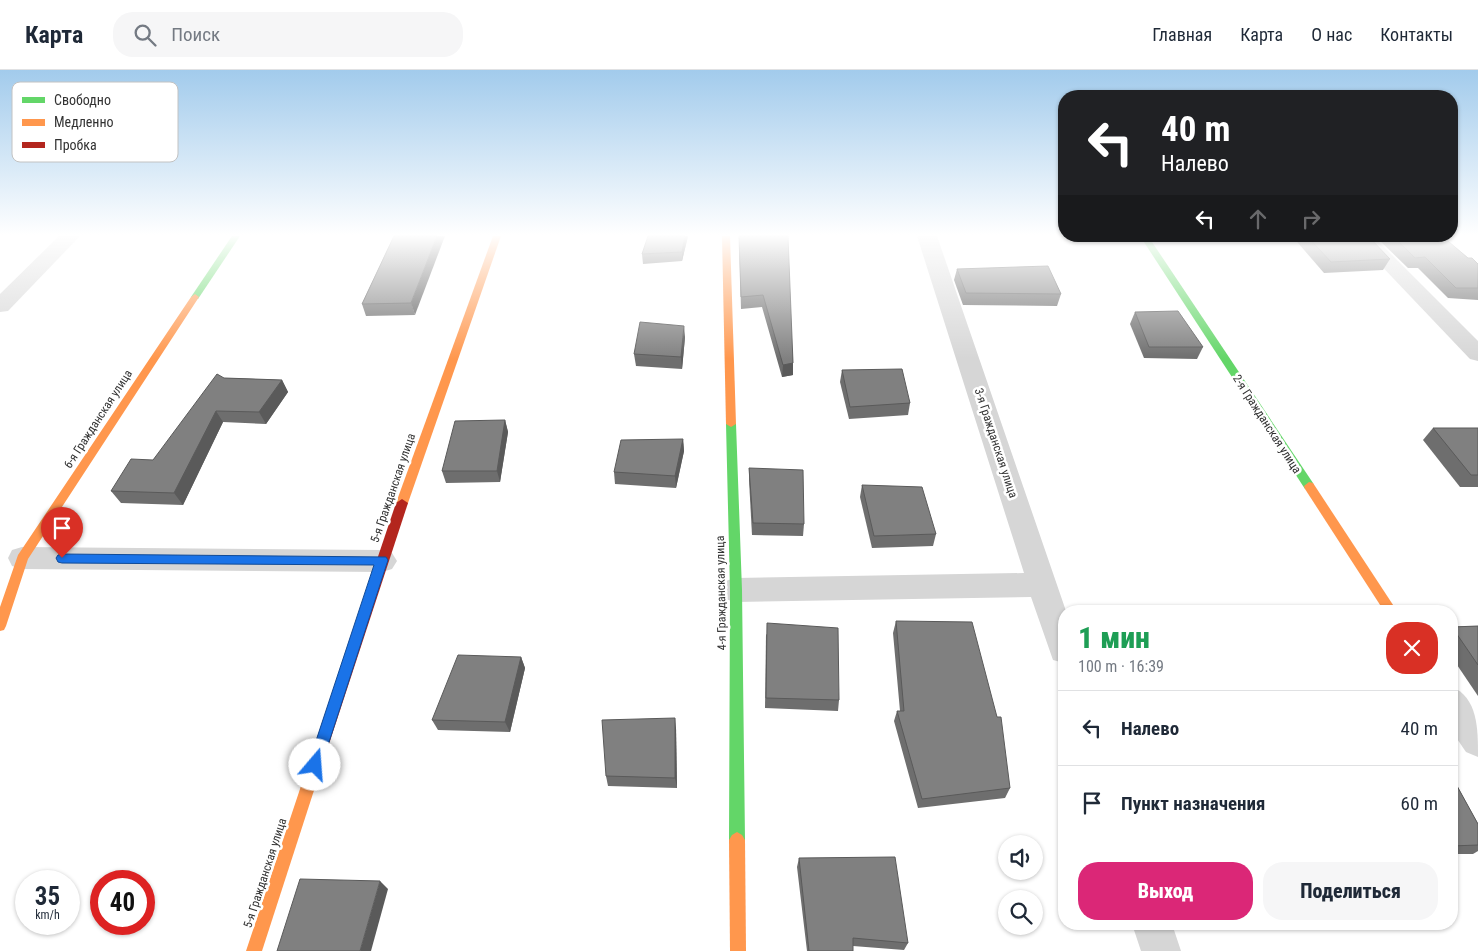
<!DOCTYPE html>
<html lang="ru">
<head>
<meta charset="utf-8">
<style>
  :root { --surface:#fff; --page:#f6f6f7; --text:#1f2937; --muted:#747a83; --line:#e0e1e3; --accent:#db2777 }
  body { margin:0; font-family:"Roboto Condensed",sans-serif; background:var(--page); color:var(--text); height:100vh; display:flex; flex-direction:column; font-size:19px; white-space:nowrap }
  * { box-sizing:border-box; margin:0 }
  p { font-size:16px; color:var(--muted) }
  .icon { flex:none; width:28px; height:28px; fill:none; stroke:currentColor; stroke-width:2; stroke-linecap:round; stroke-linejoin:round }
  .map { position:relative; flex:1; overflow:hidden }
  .side { position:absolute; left:1058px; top:535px; width:400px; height:325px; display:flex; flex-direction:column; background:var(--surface); border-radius:20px; box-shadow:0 1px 4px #0004 }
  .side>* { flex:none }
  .hud { position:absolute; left:1058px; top:20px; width:400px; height:152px; border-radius:20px; box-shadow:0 1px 4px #0004; background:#202124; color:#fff; overflow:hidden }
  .controls { position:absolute; left:998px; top:765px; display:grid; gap:10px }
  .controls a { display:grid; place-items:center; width:45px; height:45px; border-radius:50%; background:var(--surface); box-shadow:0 1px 4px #0004; font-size:25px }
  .speed { position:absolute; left:15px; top:800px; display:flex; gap:10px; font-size:25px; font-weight:700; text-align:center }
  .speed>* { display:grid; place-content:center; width:65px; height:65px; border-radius:50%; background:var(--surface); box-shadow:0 1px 4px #0004; line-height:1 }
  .speed small { font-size:12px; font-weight:400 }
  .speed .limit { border:8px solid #d22; background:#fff; color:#111 }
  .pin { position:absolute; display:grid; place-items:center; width:42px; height:42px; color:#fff; margin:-51px -21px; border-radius:50% 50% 50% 0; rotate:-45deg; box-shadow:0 0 5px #0007 }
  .pin .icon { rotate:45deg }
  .me { position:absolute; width:55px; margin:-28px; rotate:18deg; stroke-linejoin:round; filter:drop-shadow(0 0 4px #0008) }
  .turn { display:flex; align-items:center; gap:18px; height:105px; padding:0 20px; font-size:22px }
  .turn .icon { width:65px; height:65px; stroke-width:2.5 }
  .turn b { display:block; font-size:35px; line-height:42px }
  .lanes { display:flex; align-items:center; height:48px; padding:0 20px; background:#0003; justify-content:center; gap:25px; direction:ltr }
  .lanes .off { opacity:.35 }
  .round { display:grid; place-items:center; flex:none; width:52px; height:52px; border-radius:20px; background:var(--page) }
  .overview { display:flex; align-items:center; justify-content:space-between; height:85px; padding:0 20px }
  h1 { font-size:30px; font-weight:800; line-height:38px; color:#1e9e55 }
  .primary-button { display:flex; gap:10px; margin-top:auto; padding:10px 20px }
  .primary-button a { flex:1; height:58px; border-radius:20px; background:var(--accent); color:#fff; font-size:20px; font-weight:800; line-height:58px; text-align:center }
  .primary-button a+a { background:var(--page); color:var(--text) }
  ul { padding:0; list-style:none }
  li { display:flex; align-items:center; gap:15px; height:75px; padding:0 20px; border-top:1px solid var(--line) }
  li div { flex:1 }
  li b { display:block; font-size:19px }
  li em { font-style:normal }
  header { display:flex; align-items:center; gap:30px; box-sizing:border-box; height:70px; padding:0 25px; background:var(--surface); border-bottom:1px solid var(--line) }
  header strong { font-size:24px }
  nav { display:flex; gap:28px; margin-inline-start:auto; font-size:18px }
  .search { width:350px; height:45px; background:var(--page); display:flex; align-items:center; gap:12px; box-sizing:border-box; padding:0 18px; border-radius:20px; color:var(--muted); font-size:19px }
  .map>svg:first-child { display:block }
</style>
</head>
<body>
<header>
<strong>Карта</strong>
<div class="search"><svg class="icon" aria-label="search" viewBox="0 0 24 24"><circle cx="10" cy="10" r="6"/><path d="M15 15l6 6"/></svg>Поиск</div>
<nav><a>Главная</a><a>Карта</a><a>О нас</a><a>Контакты</a></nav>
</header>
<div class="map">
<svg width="1478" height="881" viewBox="0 0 1478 881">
  <rect width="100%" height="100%" fill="#fff"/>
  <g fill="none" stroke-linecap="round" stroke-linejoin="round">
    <g fill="#d6d6d6" fill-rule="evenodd">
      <polygon points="59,166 80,166 8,241 0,242 0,224"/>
      <polygon points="917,166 937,166 1066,541 1064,541 1064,593 1053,590 1031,527 736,532 725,529 721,520 725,511 736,508 1024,503"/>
      <polygon points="1353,166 1373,166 1478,271 1478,291 1470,289"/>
      <polygon points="22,477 382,480 392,483 397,491 392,499 382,502 22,499 12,496 8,488 12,480"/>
      <path d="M 1451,616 C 1478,628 1478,658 1478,687 L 1466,682 L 1451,660 Z"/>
      <polygon points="1132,854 1172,854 1181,881 1141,881"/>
    </g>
    <g fill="#63d668" fill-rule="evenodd">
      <polygon points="232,166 240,166 198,229 192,229 191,227"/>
      <polygon points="1140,166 1148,166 1313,413 1314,416 1313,419 1305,419"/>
      <polygon points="731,351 736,354 742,520 745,770 742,775 737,778 732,775 729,770 730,520 726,354"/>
    </g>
    <g fill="#ff974d" fill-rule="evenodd">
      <polygon points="493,166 501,166 408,433 406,436 398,436 396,433"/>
      <polygon points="722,166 730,166 736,354 731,357 726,354"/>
      <polygon points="195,224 199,227 28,489 6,556 4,560 0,561 0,537 18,485 191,227"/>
      <polygon points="1309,412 1313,413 1397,541 1384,541 1305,419 1304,416"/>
      <polygon points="323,664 328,666 330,671 262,881 246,881 316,671 318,666"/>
      <polygon points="737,762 742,765 745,770 746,881 730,881 729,770 732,765"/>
    </g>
    <polygon fill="#b3261e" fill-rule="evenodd" points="402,429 408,433 330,671 328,676 323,678 318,676 316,671 396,433"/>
  </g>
  <g fill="#6e6e6e">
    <polygon points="688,166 682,191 643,194 642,184"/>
    <polygon points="739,166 788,166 793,305 782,307 762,237 741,239"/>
    <polygon points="1292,166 1368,166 1390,189 1383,200 1324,203"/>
    <polygon points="1375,166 1442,166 1468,188 1478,194 1478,230 1448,228 1418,198 1408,198"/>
    <polygon points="393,168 415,245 366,246 362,234"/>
    <polygon points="957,199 1061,224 1057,236 963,235 954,210"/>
    <polygon points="1135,242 1203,277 1197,289 1144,288 1130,254"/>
    <polygon points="685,267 682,299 636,296 634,284"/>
    <polygon points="842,300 910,333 908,345 849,349 840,312"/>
    <polygon points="224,308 282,310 288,322 266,354 223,352 183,435 121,433 111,421 153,390"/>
    <polygon points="505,350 508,362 500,412 446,413 442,401"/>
    <polygon points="1433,358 1478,358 1478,417 1460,417 1423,370"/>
    <polygon points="683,369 684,381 676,418 615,414 614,402"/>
    <polygon points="749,398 804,454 803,466 752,465 749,410"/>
    <polygon points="862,415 936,464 933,476 872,478 860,427"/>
    <polygon points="896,551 1010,718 1005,728 918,738 894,651 897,641 900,641 893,563"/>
    <polygon points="1478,556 1478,626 1451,586 1451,558 1452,557"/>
    <polygon points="766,564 839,630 838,641 765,638"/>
    <polygon points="521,587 525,598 510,662 438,660 432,650"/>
    <polygon points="676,658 677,718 608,716 606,706"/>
    <polygon points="1451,705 1478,754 1478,781 1473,784 1451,784"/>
    <polygon points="799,788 908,873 904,880 853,876 853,881 807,881 797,797"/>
  </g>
  <g fill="#5a5a5a">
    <polygon points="437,166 445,166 415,245 411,233"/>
    <polygon points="685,166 688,166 682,191 682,182"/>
    <polygon points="684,256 685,267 682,299 681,287"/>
    <polygon points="793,293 793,305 782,307 783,295"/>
    <polygon points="282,310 288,322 266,354 259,342"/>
    <polygon points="216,341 223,352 183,435 174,423"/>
    <polygon points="505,350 508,362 500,412 497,401"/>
    <polygon points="683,369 684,381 676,418 675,406"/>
    <polygon points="521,587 525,598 510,662 505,652"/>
    <polygon points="675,648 676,658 677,718 675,708"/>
    <polygon points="380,811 388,819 371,881 360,881"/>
  </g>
  <g fill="#808080" stroke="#5a5a5a">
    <polygon points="394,166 437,166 411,233 362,234"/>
    <polygon points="648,166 685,166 682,182 642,184"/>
    <polygon points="739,166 788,166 793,293 783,295 763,225 741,227"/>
    <polygon points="1307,166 1368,166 1390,189 1331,192"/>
    <polygon points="1393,166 1442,166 1468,188 1472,188 1478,194 1478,218 1456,218 1425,187 1415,188"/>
    <polygon points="1048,196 1061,224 966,223 957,199"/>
    <polygon points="1178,241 1203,277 1149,277 1135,242"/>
    <polygon points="640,252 684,256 681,287 634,284"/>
    <polygon points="902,299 910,333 850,337 842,300"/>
    <polygon points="217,304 224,308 282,310 259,342 216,341 174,423 111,421 131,389 153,390"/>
    <polygon points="505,350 497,401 442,401 455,351"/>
    <polygon points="1433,358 1478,358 1478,405 1471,405"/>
    <polygon points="683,369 675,406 614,402 621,370"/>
    <polygon points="749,398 803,400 804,454 753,453"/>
    <polygon points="862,415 922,417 936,464 874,466"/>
    <polygon points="896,551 972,552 997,647 1001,647 1010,718 922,729 897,641 904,641"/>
    <polygon points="767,553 838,558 839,630 766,628"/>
    <polygon points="1478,556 1478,595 1452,557"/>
    <polygon points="458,585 521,587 505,652 432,650"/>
    <polygon points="675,648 675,708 606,706 602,650"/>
    <polygon points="1451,705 1478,754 1478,775 1451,776"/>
    <polygon points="895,787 908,873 853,868 853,881 809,881 799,788"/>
    <polygon points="300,809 380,811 360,881 277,881"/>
  </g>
  <linearGradient id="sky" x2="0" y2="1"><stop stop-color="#a2cbec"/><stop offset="0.57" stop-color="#fff"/><stop offset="1" stop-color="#fff" stop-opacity="0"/></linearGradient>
  <rect width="1478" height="289" fill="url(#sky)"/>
  <polygon fill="#1a73e8" stroke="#114b97" points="62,484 386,487 388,490 320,700 315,702 310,700 308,695 374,495 62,493 58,492 56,488 58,485"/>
  <g text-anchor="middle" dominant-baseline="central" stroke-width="5" stroke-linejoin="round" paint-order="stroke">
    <g font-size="12" fill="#323232" stroke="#fff">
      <text transform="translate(98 349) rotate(-57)">6-я Гражданская улица</text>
      <text transform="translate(1267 354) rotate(57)">2-я Гражданская улица</text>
      <text transform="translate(996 373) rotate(72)">3-я Гражданская улица</text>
      <text transform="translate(393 418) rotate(-71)">5-я Гражданская улица</text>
      <text transform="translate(721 523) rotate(-91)">4-я Гражданская улица</text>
      <text transform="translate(265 803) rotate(-72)">5-я Гражданская улица</text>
    </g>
  </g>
  <rect x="12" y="12" width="166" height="80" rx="8" fill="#fff" stroke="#c2c2c2" stroke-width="1"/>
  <rect x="22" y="27" width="23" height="6" fill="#63d668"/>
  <rect x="22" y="49" width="23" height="7" fill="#ff974d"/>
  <rect x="22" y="72" width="23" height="6" fill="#b3261e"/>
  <g font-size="14" fill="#323232">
    <text x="54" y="35">Свободно</text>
    <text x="54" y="57">Медленно</text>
    <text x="54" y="80">Пробка</text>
  </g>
</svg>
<div class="controls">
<a><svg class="icon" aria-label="sound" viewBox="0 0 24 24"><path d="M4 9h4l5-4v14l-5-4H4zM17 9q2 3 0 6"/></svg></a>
<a><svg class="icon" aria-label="search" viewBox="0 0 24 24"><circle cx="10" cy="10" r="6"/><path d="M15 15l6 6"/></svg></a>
</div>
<div class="speed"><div>35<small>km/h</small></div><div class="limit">40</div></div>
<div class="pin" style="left:62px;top:488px;background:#d93025"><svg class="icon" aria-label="arrive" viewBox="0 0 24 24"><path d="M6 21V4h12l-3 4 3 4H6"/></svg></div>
<svg class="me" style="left:315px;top:695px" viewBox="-20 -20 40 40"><circle r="19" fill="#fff"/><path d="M0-13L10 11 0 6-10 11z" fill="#1a73e8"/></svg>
<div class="hud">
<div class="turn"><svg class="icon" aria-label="left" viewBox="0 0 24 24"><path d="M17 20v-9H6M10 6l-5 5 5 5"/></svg><div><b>40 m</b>Налево</div></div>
<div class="lanes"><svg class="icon" aria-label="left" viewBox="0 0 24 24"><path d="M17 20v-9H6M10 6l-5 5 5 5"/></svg><svg class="icon off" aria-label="ahead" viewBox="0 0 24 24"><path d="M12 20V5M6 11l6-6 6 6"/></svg><svg class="icon off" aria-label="right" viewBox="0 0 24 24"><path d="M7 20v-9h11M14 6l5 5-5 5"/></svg></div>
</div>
<section class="side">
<div class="overview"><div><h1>1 мин</h1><p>100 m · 16:39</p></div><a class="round" style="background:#d93025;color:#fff"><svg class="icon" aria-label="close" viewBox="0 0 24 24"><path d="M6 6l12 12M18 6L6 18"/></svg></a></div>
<ul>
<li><svg class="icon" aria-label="left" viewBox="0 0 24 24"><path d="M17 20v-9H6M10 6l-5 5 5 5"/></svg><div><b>Налево</b></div><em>40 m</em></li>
<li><svg class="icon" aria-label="arrive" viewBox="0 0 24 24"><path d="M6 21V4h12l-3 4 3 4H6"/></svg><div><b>Пункт назначения</b></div><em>60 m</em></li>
</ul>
<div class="primary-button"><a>Выход</a><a>Поделиться</a></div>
</section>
</div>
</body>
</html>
